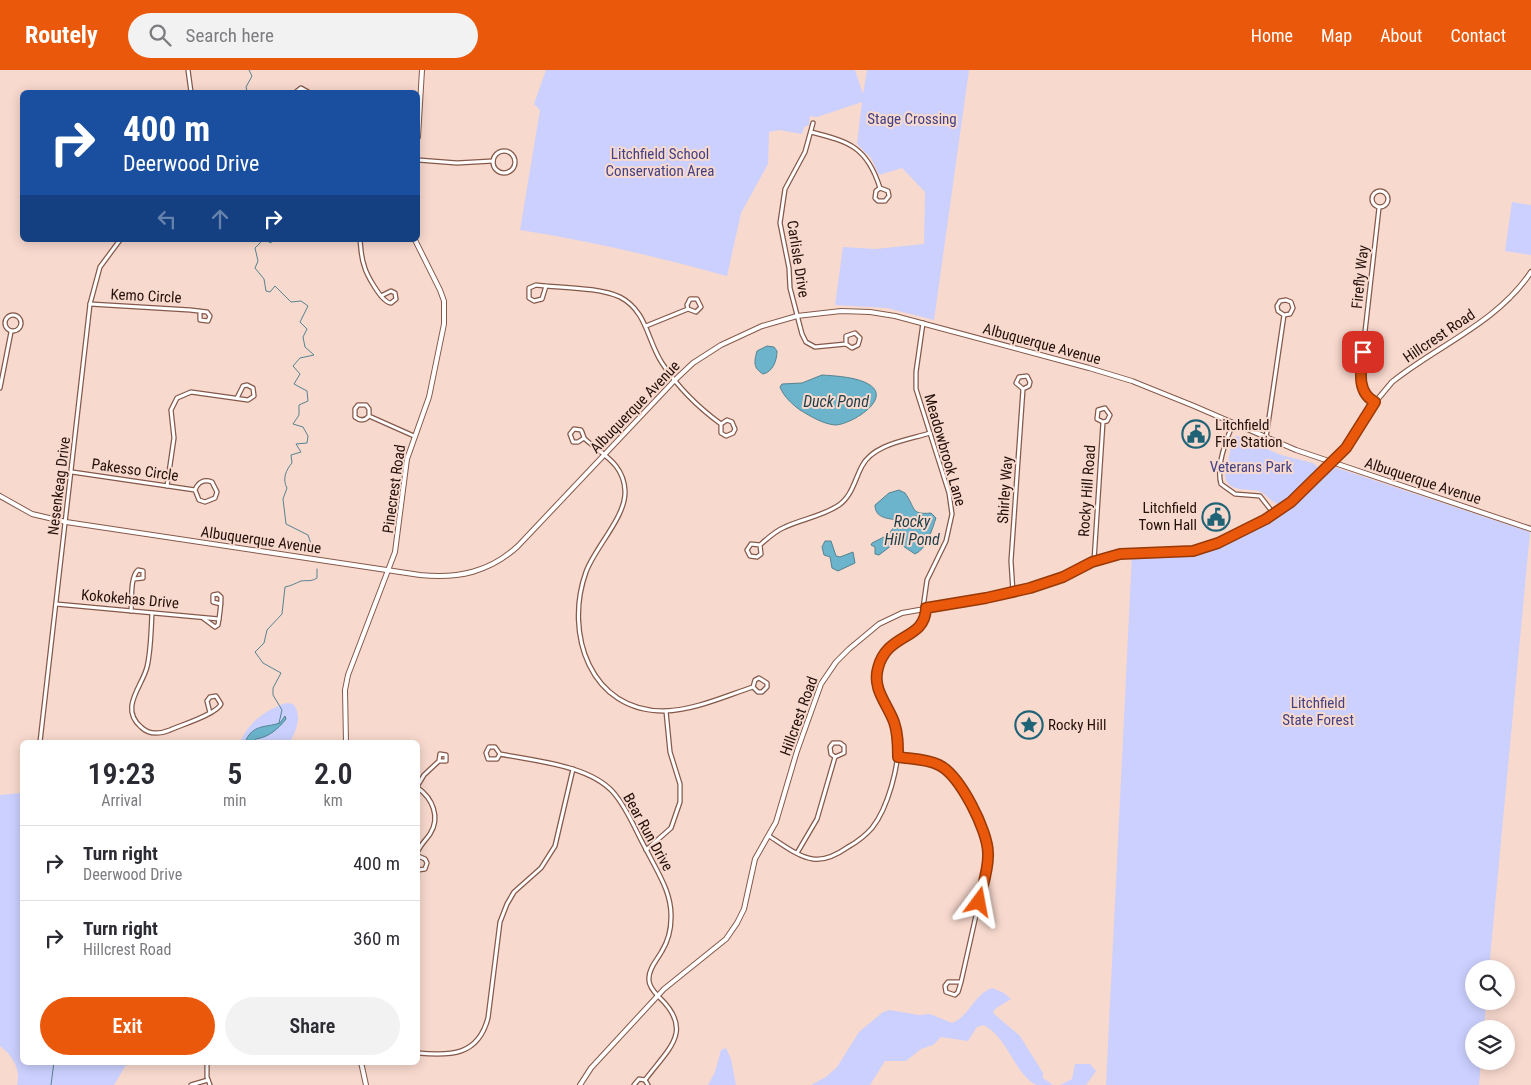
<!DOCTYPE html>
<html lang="en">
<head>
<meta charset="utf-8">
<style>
  :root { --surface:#fff; --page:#f2f2f3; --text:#2b2b33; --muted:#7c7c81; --line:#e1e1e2; --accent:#ea580c }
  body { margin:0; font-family:"Roboto Condensed",sans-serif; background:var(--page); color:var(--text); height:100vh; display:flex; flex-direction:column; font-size:19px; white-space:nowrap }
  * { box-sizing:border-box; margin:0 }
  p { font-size:16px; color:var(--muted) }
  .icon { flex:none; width:28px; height:28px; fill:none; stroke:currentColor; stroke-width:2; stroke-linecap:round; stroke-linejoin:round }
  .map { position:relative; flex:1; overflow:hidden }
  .side { position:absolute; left:20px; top:670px; width:400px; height:325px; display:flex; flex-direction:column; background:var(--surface); border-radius:8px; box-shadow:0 2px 12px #0003 }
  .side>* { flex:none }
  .hud { position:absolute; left:20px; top:20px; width:400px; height:152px; border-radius:8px; box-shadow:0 2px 12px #0003; background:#1a4fa0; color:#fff; overflow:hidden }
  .controls { position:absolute; left:1465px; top:890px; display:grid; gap:10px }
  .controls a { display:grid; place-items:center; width:50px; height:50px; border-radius:50%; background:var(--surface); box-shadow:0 2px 12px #0003; font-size:25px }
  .pin { position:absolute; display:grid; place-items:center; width:42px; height:42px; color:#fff; margin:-21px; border-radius:10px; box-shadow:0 2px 8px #0006 }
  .me { position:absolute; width:55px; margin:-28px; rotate:13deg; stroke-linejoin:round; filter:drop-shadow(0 0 4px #0008) }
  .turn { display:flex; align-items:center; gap:18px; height:105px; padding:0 20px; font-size:22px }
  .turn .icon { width:65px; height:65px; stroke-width:2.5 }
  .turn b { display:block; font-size:35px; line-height:42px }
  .lanes { display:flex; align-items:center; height:48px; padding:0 20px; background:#0003; justify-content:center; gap:25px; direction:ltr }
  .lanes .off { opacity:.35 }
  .eta { display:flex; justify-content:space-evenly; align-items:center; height:85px; text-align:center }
  .eta b { font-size:30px; font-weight:600; line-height:35px }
  .primary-button { display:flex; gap:10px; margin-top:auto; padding:10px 20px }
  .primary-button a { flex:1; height:58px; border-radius:30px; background:var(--accent); color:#fff; font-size:20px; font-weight:600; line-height:58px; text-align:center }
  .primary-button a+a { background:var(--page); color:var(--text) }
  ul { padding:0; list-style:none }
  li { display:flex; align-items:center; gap:15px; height:75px; padding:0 20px; border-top:1px solid var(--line) }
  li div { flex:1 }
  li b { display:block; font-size:19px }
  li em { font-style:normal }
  header { display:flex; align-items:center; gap:30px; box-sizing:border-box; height:70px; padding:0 25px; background:var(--accent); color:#fff }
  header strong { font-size:24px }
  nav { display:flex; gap:28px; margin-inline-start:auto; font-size:18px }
  .search { width:350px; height:45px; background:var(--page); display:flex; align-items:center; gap:12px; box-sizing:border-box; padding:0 18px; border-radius:28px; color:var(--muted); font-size:19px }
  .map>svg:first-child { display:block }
</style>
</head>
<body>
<header>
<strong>Routely</strong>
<div class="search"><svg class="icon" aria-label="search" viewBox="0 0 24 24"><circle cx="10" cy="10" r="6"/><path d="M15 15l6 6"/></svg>Search here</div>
<nav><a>Home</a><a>Map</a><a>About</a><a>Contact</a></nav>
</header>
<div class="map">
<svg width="1531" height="1015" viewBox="0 0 1531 1015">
  <rect width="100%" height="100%" fill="#f8d9ce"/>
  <g fill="#cbd0fe">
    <path d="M 546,0 L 855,0 L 863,24 L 867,0 L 969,0 L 934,250 L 887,238 L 835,235 L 843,177 L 875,179 L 924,174 L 925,122 L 902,98 L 879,105 L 871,88 L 857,74 L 862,32 L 817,47 L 810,46 L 809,55 L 804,57 L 802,64 L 779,60 L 769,62 L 768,94 L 741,143 L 727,206 C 658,187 591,171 520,160 L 540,40 L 534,34 Z"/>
    <polygon points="1512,132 1531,135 1531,185 1505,181"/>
    <path d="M 1238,366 L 1281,385 L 1313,393 L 1320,399 L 1281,435 C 1273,434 1268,426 1261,422 C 1249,417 1228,424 1225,406 L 1232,372 L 1234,367 Z"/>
    <path d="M 1331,396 L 1530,462 L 1489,899 L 1474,899 L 1474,931 L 1486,931 L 1484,959 L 1474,959 L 1474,991 L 1481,991 L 1479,1015 L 1106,1015 L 1132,484 C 1152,482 1174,488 1193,482 C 1251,467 1291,438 1331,396 Z"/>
    <path d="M 286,633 L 293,634 C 303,646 296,660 290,672 L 240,672 C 250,651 264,641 286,633 Z"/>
    <path d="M 22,723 L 22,992 L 127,993 L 114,1015 L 17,1015 C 21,999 13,986 0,976 L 0,725 Z"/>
    <path d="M 992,918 L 1004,923 L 1011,929 L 995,939 L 993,943 L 1020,966 L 1043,1003 L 1043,1008 L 1053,1015 C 1048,1015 1041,1015 1037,1015 C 1015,1006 1010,970 984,955 L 977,957 L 968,971 L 941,967 L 933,975 L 921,979 L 906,991 L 885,991 L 870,1015 L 811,1015 L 826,1007 L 837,997 L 859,962 L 883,942 L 890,940 L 919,945 L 930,944 L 952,953 C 970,946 973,925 992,918 Z"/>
    <polygon points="726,978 731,989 736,1015 708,1015 715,1002 721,980"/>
    <polygon points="1075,994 1090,994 1096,1001 1086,1015 1060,1015 1072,1009"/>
  </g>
  <g fill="#6bb4cb" stroke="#558391">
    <path d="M 767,276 L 774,277 L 777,281 C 777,290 773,302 763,304 C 753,298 754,292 757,281 Z"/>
    <path d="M 822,305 C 836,306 858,307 870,315 C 892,330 850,355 835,355 C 823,354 810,346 800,340 C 792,334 784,327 780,317 L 782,314 L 802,313 Z"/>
    <path d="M 899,420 L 905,423 C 916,438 910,445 931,443 L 936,448 C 932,459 927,479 915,484 L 900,474 L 892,475 L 879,485 L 875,484 L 875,477 L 871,475 L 872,473 L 888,465 L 897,453 L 896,450 C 887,448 875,448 875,435 L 889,423 Z"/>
    <polygon points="825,471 831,471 836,486 840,487 853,482 855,493 838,501 832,498 830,487 824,485 822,477"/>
    <path d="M 285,646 L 286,649 C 278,659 269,667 256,669 L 253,672 L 245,672 C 253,654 264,658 280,653 Z"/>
  </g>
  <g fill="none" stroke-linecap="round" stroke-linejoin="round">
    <g stroke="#558391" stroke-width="1">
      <polyline points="249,0 252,6 246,17 247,21 256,22"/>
      <path d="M 263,170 L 255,178 L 258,191 L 255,198 L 264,209 L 266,221 L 270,222 L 275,216 L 291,232 L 301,231 L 308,236 L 300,252 L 307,259 L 303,267 L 305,277 L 314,285 L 300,288 L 293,296 L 300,304 L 294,314 L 307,321 L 308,331 L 299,335 L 299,345 L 293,354 L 303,357 L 308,366 L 307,373 L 296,374 L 301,382 L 291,385 L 292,393 C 286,400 282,409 287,418 L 283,429 L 286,454 L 308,465 L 314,482"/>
      <polyline points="265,170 271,173 272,170"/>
      <path d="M 279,653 L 282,640 L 273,625 L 273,618 L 281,603 L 263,593 L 255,582 L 264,573 L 267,560 L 282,544 L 285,517 C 291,516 296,513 301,511 C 307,510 311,512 317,508 L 317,499"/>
      <polyline points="51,1015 54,992"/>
    </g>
    <g stroke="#85594a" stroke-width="5.5">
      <g id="minor">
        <polyline points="188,0 191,22"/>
        <polyline points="296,22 301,18 308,22"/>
        <polyline points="813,53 805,82 785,119 780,153 789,198 790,218 802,264 806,272 815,277 846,274 852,278 858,275 860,268 855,263 846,266 846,274"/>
        <path d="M 811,62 C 850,72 867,77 880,118 L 876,121 L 875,128 L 878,131 L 885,131 L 889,126 L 888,121 L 880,118"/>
        <circle cx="504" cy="92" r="11"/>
        <polyline points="418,90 457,93 493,91"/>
        <circle cx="1380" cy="129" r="8"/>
        <path d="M 360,170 C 361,178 361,187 364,195 C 366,204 382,233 391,233 L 396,229 L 395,223 L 391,221 L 381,226"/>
        <path d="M 546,216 L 542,229 L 534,231 L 529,228 L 529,218 L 536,215 C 561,218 598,217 620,227 C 647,241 647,270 662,293 C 677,316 699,338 721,354 L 721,363 L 726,366 L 733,363 L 735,359 L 732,352 L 727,350 L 721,354"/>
        <polyline points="90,234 190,240 207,242 210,246 208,251 200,250 200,241"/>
        <circle cx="13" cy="253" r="8"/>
        <polyline points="646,256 688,239 696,242 701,237 697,229 690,229 687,235 688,239"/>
        <polyline points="0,318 11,262"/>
        <polyline points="1375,332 1365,324 1360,306 1379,138"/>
        <path d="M 369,346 C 365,351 360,351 355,347 L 355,339 L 358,335 L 366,335 L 369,339 L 369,346 L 414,366"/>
        <path d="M 1233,354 C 1226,369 1216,397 1221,414 L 1235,424 L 1260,426 L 1274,444"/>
        <path d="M 584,368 L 578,372 L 573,372 L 570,364 L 574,359 L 581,360 C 583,363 583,367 585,369 C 603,385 624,394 625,421 C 626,447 595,477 586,502 C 564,563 590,642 665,641 C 695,640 725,626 753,617 L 758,622 L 762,622 L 767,617 L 767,613 L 759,608 L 755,610 L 753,617"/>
        <polyline points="1266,368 1284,245 1290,244 1293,238 1291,232 1286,230 1280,231 1277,236 1278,241 1284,245"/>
        <path d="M 72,402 L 195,420 L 199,430 L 205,432 L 215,428 L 217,422 L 212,412 C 204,409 198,412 195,420"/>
        <polyline points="167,416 174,368 171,340 177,328 191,322 248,330 254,326 253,318 247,315 243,316 237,328"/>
        <path d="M 760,475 L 761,484 L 757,487 L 750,486 L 747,480 L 751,474 L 760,475 C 768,468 775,461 785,457 C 802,449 823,446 839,435 C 852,426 855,409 862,396 C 873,374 908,370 930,363"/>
        <polyline points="1094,491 1103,352 1107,351 1110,345 1105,338 1098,340 1097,349 1103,352"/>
        <polyline points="1013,522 1011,491 1023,319 1029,316 1030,312 1027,306 1019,307 1016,313 1023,319"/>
        <path d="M 56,534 L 219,549 C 220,542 221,534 221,527 L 218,524 L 213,525 L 213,532 L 221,534"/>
        <polyline points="923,538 927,510 946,471 952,444 949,423 916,319 916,302 923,253"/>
        <path d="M 131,541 C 132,530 130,507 138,500 L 143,501 L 143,508 L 134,509"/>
        <path d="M 152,543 C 151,561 151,580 147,597 C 142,617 119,638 141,657 C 149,665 160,664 170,660 C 181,655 217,644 221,634 L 216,626 L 210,627 L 207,631 L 210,643"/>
        <polyline points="203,548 215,557 218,555 219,549"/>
        <polyline points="40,672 90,234 100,197 120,170"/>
        <path d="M 500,684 L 497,689 L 488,689 L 486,683 L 489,677 L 495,677 L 500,684 C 534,691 589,695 613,722 C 628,739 636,762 647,781 C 658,803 672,823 671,848 C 671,860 668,871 662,881 C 657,890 649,898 649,908 C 648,915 654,922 659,927 C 695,961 668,979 645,1010"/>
        <polyline points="898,687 933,692 950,702 958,711 987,772 988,792 961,912 958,922 955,925 946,922 945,916 948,912 961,912"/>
        <polyline points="418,715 424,705 439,691 440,684 446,685 446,691 439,691"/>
        <path d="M 418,718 C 432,728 441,747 430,764 C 426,770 421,774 418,781"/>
        <path d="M 769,766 C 782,774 798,787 813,789 C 826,791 838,784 848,777 C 857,772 865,766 872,758 C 888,738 900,694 898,668 C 895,644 873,626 877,600 C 883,565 925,571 926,539"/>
        <polyline points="646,780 671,758 680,732 680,714 670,682 666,641"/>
        <polyline points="797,783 817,749 835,687 844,683 844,676 840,673 833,673 830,677 831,684 835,687"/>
        <polyline points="418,786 425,789 427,793 425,799 418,800"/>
        <path d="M 418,983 C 450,986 478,986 488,948 L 500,852 L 507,834 L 514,822 L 541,798 L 555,776 L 573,699"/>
        <polyline points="207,992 207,1007 210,1015"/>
        <polyline points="645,1010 648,1015"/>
        <polyline points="191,1015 208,1010"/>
        <polyline points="634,1015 639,1009 645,1010"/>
      </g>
    </g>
    <g stroke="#85594a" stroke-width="6">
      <g id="tertiary">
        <polyline points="418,67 422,0"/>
        <path d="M 0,426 L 32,444 L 66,452 L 420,505 C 458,509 490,502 518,476 L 675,310 L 693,293 L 721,275 L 762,256 L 797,246 L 841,241 L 870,242 L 895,246 L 1089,298 L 1132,311 L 1194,336 L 1296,380 L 1531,459"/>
        <polyline points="346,672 345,620 348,605 395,482 407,389 429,327 444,254 444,231 440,220 415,170"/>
        <polyline points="361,992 366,1015"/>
        <path d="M 580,1015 L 591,998 L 664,919 L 726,869 L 737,853 L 744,839 L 755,789 L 776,752 L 797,681 L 821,614 L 836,592 L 849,579 L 879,554 L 902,543 L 998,526 L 1030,518 L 1063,507 L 1092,492 L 1120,484 L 1193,481 L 1211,477 L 1229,468 L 1283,438 L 1309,415 L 1346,378 L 1377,330 L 1392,312 C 1438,275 1497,253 1531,202"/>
      </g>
    </g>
    <use href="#minor" stroke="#fff" stroke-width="3"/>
    <use href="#tertiary" stroke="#fff" stroke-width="4"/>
  </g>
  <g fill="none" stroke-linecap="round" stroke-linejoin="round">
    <g stroke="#983908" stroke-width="12">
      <path id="route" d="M 979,832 C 982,817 989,799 988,783 C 988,761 960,705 939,695 C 927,689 911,689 898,687 C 898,675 898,663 894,652 C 887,633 872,619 878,598 C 887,562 925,571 926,538 L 986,528 L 1030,518 L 1063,507 L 1092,492 L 1120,484 L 1193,481 L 1218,473 L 1266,449 L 1291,432 L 1346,378 L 1375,332 C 1356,322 1361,300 1363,282"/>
    </g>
    <use href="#route" stroke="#ea580c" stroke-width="9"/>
  </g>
  <defs>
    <g id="civic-ring" transform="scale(1.4375)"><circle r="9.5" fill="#f8d9ce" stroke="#206376" stroke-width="1.5"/><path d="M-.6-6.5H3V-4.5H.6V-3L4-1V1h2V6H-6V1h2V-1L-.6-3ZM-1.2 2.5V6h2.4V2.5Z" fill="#206376"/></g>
    <g id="sight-ring" transform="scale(1.4375)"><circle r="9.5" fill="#f8d9ce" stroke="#206376" stroke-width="1.5"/><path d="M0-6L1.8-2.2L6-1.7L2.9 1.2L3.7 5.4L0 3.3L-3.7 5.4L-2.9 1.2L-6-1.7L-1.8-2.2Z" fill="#206376"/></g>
  </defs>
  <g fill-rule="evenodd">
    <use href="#civic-ring" x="1196" y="364"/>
    <use href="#civic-ring" x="1216" y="447"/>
    <use href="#sight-ring" x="1029" y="655"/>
  </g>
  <g text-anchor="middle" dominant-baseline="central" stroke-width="4" stroke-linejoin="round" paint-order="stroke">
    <g font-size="15" fill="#414184" stroke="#f8d9ce">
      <text x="912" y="49">Stage Crossing</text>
      <text x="660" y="84">Litchfield School<tspan x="660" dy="17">Conservation Area</tspan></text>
      <text x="1251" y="397">Veterans Park</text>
      <text x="1318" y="633">Litchfield<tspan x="1318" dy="17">State Forest</tspan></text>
    </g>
    <g font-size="15" fill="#22100a" stroke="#f8d9ce">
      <text transform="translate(798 189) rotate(81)">Carlisle Drive</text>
      <text transform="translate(1360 207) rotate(-84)">Firefly Way</text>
      <text transform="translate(146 226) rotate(3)">Kemo Circle</text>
      <text transform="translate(1439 266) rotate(-34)">Hillcrest Road</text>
      <text transform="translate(1042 274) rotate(15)">Albuquerque Avenue</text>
      <text transform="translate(635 337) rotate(-46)">Albuquerque Avenue</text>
      <text transform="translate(945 380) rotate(74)">Meadowbrook Lane</text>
      <text transform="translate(135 400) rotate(8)">Pakesso Circle</text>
      <text transform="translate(1423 411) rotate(18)">Albuquerque Avenue</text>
      <text transform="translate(59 416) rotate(-83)">Nesenkeag Drive</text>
      <text transform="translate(394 419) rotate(-82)">Pinecrest Road</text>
      <text transform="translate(1005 420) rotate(-86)">Shirley Way</text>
      <text transform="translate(1087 421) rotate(-86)">Rocky Hill Road</text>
      <text transform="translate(261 470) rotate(8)">Albuquerque Avenue</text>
      <text transform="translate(130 529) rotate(5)">Kokokehas Drive</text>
      <text transform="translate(799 646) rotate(-70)">Hillcrest Road</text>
      <text transform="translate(648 762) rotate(61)">Bear Run Drive</text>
    </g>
    <g font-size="15" fill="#22100a" stroke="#f8d9ce" text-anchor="start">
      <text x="1215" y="355">Litchfield<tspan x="1215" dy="17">Fire Station</tspan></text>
      <text x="1197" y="438" text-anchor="end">Litchfield<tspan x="1197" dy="17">Town Hall</tspan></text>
      <text x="1048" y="655">Rocky Hill</text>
    </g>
    <g font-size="16" font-style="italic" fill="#1d3f4a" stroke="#f8d9ce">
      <text x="836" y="331">Duck Pond</text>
      <text x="912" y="451">Rocky<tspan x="912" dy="18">Hill Pond</tspan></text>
    </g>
  </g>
</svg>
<div class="controls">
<a><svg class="icon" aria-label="search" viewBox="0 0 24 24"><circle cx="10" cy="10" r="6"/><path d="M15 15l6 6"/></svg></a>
<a><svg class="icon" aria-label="layers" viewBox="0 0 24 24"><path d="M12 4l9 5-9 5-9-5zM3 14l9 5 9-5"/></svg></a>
</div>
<div class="pin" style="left:1363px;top:282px;background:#d93025"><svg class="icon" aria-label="arrive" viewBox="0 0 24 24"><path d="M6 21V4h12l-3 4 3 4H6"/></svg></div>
<svg class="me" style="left:979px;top:832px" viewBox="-20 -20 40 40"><path d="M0-17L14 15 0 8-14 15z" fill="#ea580c" stroke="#fff" stroke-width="4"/></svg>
<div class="hud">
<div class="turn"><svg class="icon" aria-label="right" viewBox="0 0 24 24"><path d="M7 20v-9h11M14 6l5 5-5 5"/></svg><div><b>400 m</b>Deerwood Drive</div></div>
<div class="lanes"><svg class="icon off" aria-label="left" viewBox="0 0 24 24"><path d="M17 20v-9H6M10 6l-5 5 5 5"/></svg><svg class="icon off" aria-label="ahead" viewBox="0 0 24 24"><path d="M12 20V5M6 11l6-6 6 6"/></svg><svg class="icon" aria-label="right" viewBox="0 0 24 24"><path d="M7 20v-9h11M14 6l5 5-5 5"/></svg></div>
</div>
<section class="side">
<div class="eta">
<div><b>19:23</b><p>Arrival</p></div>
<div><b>5</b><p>min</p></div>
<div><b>2.0</b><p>km</p></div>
</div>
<ul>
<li><svg class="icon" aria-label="right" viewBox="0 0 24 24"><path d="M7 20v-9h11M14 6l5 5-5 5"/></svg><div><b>Turn right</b><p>Deerwood Drive</p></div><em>400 m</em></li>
<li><svg class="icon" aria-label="right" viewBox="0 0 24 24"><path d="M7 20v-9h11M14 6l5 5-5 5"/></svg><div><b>Turn right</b><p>Hillcrest Road</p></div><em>360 m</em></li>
</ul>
<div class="primary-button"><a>Exit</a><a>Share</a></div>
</section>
</div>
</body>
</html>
